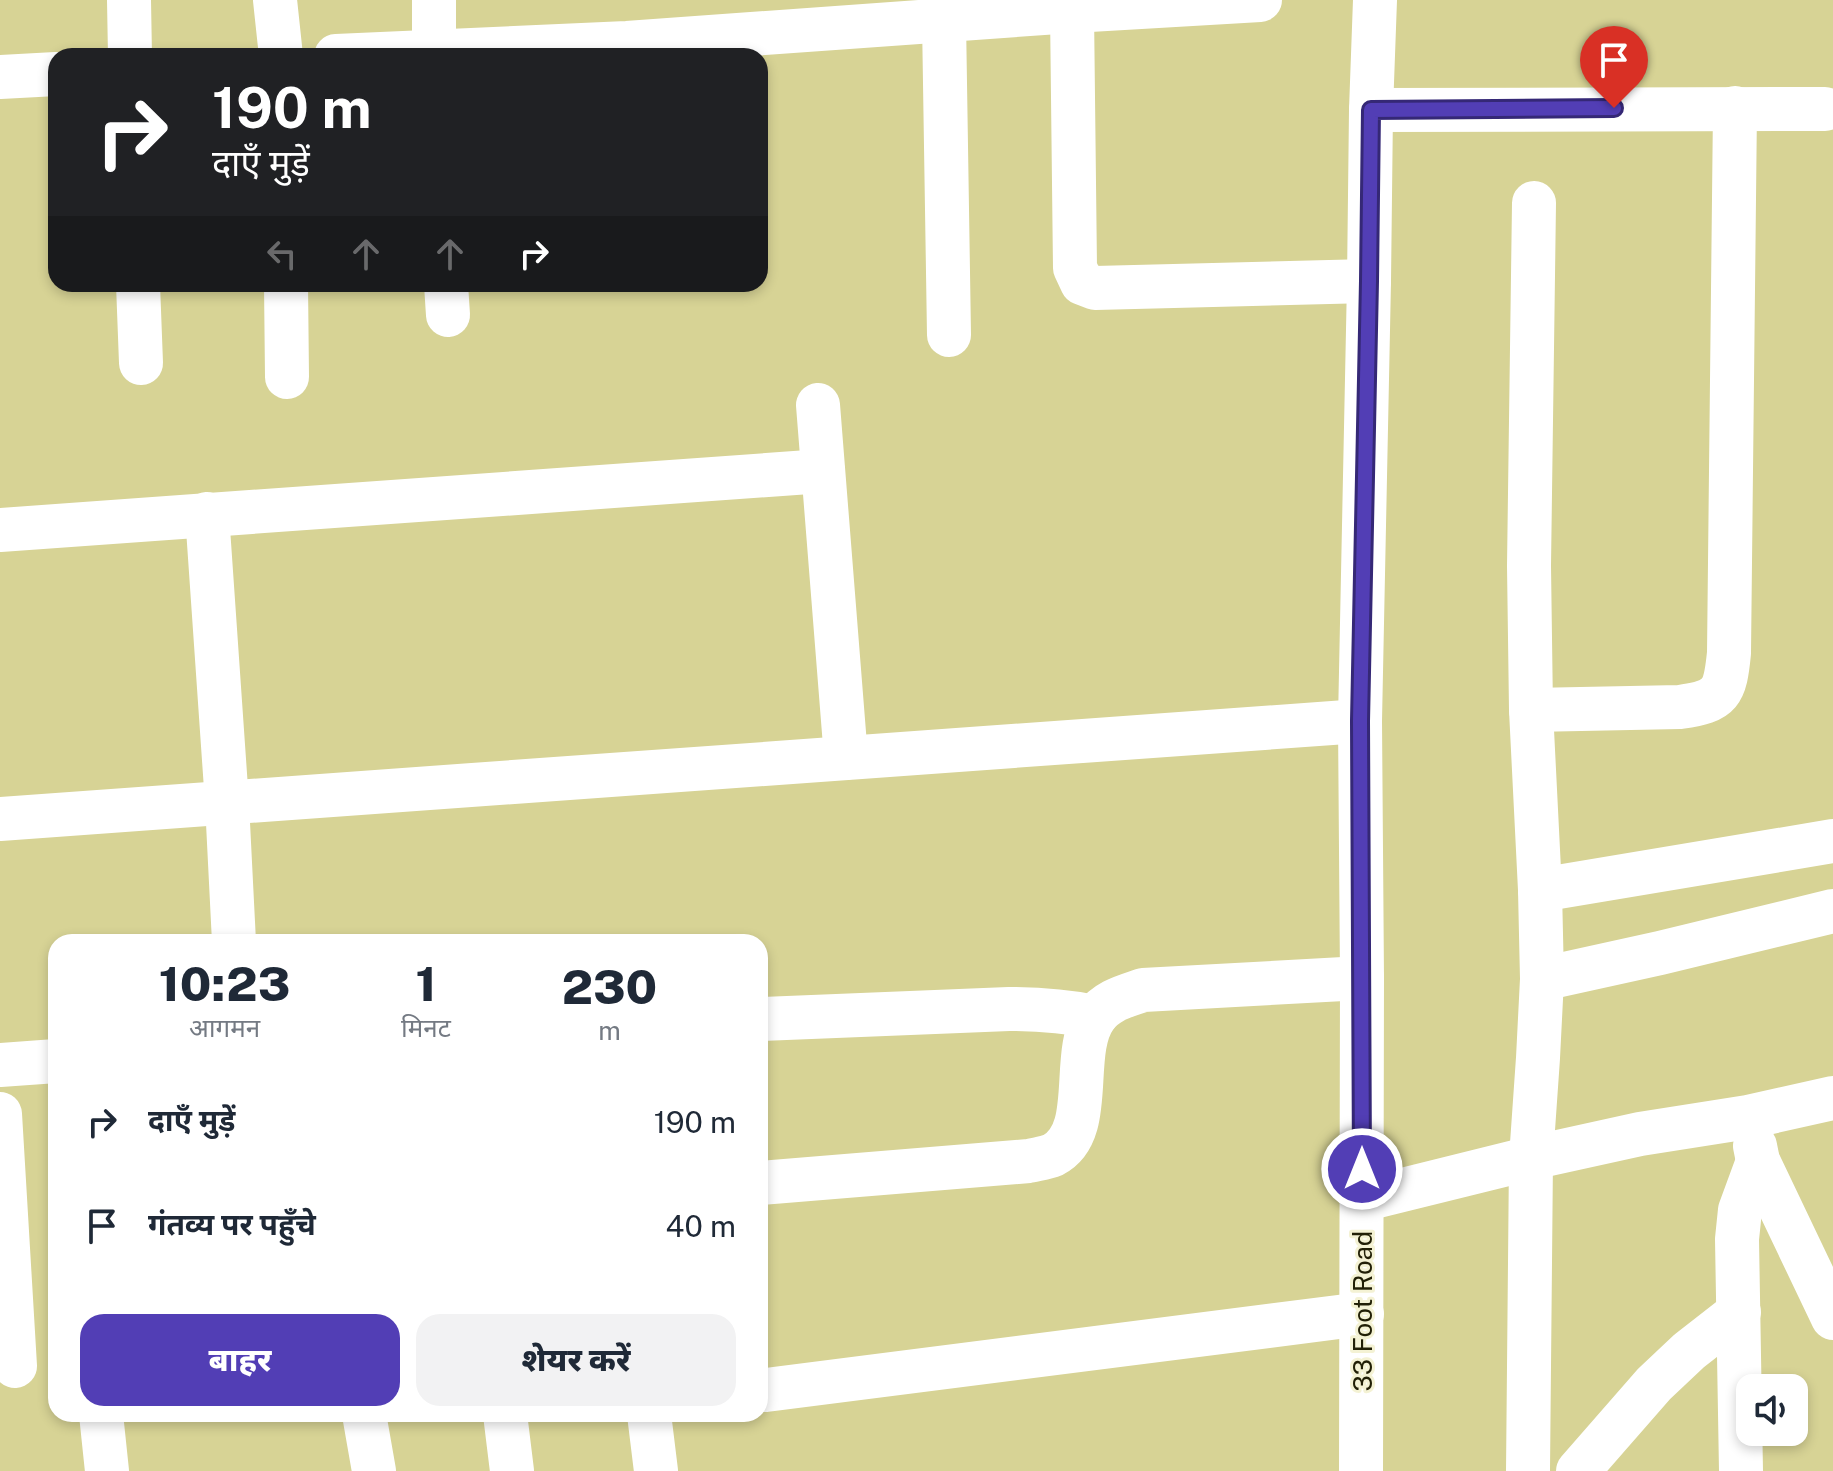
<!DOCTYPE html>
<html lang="hi">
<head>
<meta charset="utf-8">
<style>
  :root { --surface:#fff; --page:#f2f2f3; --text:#1f2937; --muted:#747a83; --accent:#523eb5 }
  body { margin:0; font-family:"Public Sans","Noto Sans Devanagari",sans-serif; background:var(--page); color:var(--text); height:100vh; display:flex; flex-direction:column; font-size:30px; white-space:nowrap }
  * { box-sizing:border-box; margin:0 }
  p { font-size:26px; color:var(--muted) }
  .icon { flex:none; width:44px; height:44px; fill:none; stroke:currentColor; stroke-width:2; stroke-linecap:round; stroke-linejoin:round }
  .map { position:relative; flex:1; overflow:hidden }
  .side { position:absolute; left:48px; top:934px; width:720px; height:488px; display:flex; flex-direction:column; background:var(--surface); border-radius:24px; box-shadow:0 4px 12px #0003 }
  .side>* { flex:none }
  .guide { position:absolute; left:48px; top:48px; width:720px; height:244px; border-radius:24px; box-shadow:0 4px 12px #0003; background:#202124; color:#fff; overflow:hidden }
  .tools { position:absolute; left:1736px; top:1374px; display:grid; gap:16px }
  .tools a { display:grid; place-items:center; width:72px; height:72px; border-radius:16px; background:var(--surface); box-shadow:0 4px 12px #0003; font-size:40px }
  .pin { position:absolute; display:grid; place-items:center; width:68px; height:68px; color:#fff; margin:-82px -34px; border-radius:50% 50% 50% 0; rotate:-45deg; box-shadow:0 0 8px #0007 }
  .pin .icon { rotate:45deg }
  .me { position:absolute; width:88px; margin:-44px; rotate:0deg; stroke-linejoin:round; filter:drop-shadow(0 0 6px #0008) }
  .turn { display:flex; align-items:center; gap:28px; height:168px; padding:0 32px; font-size:36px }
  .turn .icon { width:104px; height:104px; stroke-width:2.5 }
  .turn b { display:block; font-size:56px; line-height:68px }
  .lanes { display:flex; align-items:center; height:76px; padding:0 32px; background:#0003; justify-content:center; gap:40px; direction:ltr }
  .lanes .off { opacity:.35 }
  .eta { display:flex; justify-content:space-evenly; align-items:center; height:136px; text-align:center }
  .eta b { font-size:48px; font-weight:800; line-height:56px }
  .button { display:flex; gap:16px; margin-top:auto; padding:16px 32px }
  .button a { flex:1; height:92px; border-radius:24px; background:var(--accent); color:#fff; font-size:32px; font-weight:800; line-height:92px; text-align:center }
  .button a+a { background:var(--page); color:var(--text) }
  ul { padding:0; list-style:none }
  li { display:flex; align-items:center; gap:24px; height:104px; padding:0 32px }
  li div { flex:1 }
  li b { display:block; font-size:30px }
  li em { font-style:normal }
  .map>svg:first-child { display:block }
</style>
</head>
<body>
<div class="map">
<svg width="1833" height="1471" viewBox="0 0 1833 1471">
  <rect width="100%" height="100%" fill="#d7d395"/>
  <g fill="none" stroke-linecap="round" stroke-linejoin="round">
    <g stroke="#fff" stroke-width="44">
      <polyline points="129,0 130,56"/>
      <polyline points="275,0 281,56"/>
      <polyline points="434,0 434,56"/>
      <polyline points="1072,11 1075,268 1082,283 1095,288 1369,281"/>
      <polyline points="944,20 949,335"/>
      <polyline points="336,56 627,43 1072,11 1260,0"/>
      <polyline points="0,77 56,74"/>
      <polyline points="1371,110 1825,109"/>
      <polyline points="138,284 141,363"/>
      <polyline points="286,284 287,377"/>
      <polyline points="446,284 448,315"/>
      <polyline points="818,405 846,758"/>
      <polyline points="207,514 227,803 234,942"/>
      <polyline points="0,530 823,471"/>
      <path d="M 1531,710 L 1680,707 C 1722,701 1725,693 1729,653 L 1735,108"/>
      <polyline points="0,819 1360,721"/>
      <polyline points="1540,890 1833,841"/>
      <polyline points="1542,979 1660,953 1833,911"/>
      <path d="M 760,1019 L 1009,1009 C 1038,1009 1066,1011 1095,1017"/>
      <polyline points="0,1065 56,1061"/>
      <polyline points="0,1114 15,1366"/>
      <polyline points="1755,1146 1758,1161 1833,1318"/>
      <path d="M 760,1183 L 1029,1161 C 1037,1159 1046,1158 1053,1155 C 1097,1132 1069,1054 1095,1017 C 1107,1000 1126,996 1143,990 L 1362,978"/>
      <polyline points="1362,1200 1531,1158 1640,1134 1748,1117 1833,1098"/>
      <polyline points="766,1390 1362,1314"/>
      <polyline points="101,1414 107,1471"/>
      <polyline points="364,1414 374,1471"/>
      <polyline points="505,1414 512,1471"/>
      <polyline points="649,1414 656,1471"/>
      <polyline points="1361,1471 1362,978 1360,721 1369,281 1371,110 1375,0"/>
      <polyline points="1528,1471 1531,1158 1538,1058 1542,979 1540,890 1531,710 1529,566 1534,203"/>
      <polyline points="1578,1471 1654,1384 1689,1351 1739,1312"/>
      <polyline points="1741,1471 1737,1239 1740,1210 1758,1161"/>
    </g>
  </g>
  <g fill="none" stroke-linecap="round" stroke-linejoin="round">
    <g stroke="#352876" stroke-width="20">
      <polyline id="route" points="1362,1169 1360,721 1369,281 1371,110 1614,108"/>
    </g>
    <use href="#route" stroke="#523eb5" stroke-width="14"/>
  </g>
  <g text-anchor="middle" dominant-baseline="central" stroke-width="6" stroke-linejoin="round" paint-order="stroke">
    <g font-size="26" fill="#211f06" stroke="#f4f2d4">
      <text transform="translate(1362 1311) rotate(-90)">33 Foot Road</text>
    </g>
  </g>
</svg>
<div class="tools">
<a><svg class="icon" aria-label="sound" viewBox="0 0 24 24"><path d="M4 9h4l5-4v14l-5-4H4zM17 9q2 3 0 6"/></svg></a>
</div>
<div class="pin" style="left:1614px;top:108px;background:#d93025"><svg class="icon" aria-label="arrive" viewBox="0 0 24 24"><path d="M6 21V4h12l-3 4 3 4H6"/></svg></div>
<svg class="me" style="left:1362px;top:1169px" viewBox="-20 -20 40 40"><circle r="17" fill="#523eb5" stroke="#fff" stroke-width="3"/><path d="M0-11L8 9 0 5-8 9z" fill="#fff"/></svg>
<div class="guide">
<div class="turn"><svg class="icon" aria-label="right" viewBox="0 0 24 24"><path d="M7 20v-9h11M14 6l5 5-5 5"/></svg><div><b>190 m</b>दाएँ मुड़ें</div></div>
<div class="lanes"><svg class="icon off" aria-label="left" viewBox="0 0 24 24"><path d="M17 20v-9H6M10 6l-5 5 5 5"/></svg><svg class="icon off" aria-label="ahead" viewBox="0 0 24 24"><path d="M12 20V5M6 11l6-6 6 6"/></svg><svg class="icon off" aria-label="ahead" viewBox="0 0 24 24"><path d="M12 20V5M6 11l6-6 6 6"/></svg><svg class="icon" aria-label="right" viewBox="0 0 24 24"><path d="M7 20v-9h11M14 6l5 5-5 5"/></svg></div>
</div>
<section class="side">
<div class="eta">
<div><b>10:23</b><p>आगमन</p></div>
<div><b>1</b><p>मिनट</p></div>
<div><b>230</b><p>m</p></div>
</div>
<ul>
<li><svg class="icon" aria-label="right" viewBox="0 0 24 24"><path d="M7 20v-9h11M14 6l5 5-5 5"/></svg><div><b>दाएँ मुड़ें</b></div><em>190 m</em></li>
<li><svg class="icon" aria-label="arrive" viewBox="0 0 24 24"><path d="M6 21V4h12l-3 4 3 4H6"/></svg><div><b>गंतव्य पर पहुँचे</b></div><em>40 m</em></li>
</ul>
<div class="button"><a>बाहर</a><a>शेयर करें</a></div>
</section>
</div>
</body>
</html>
